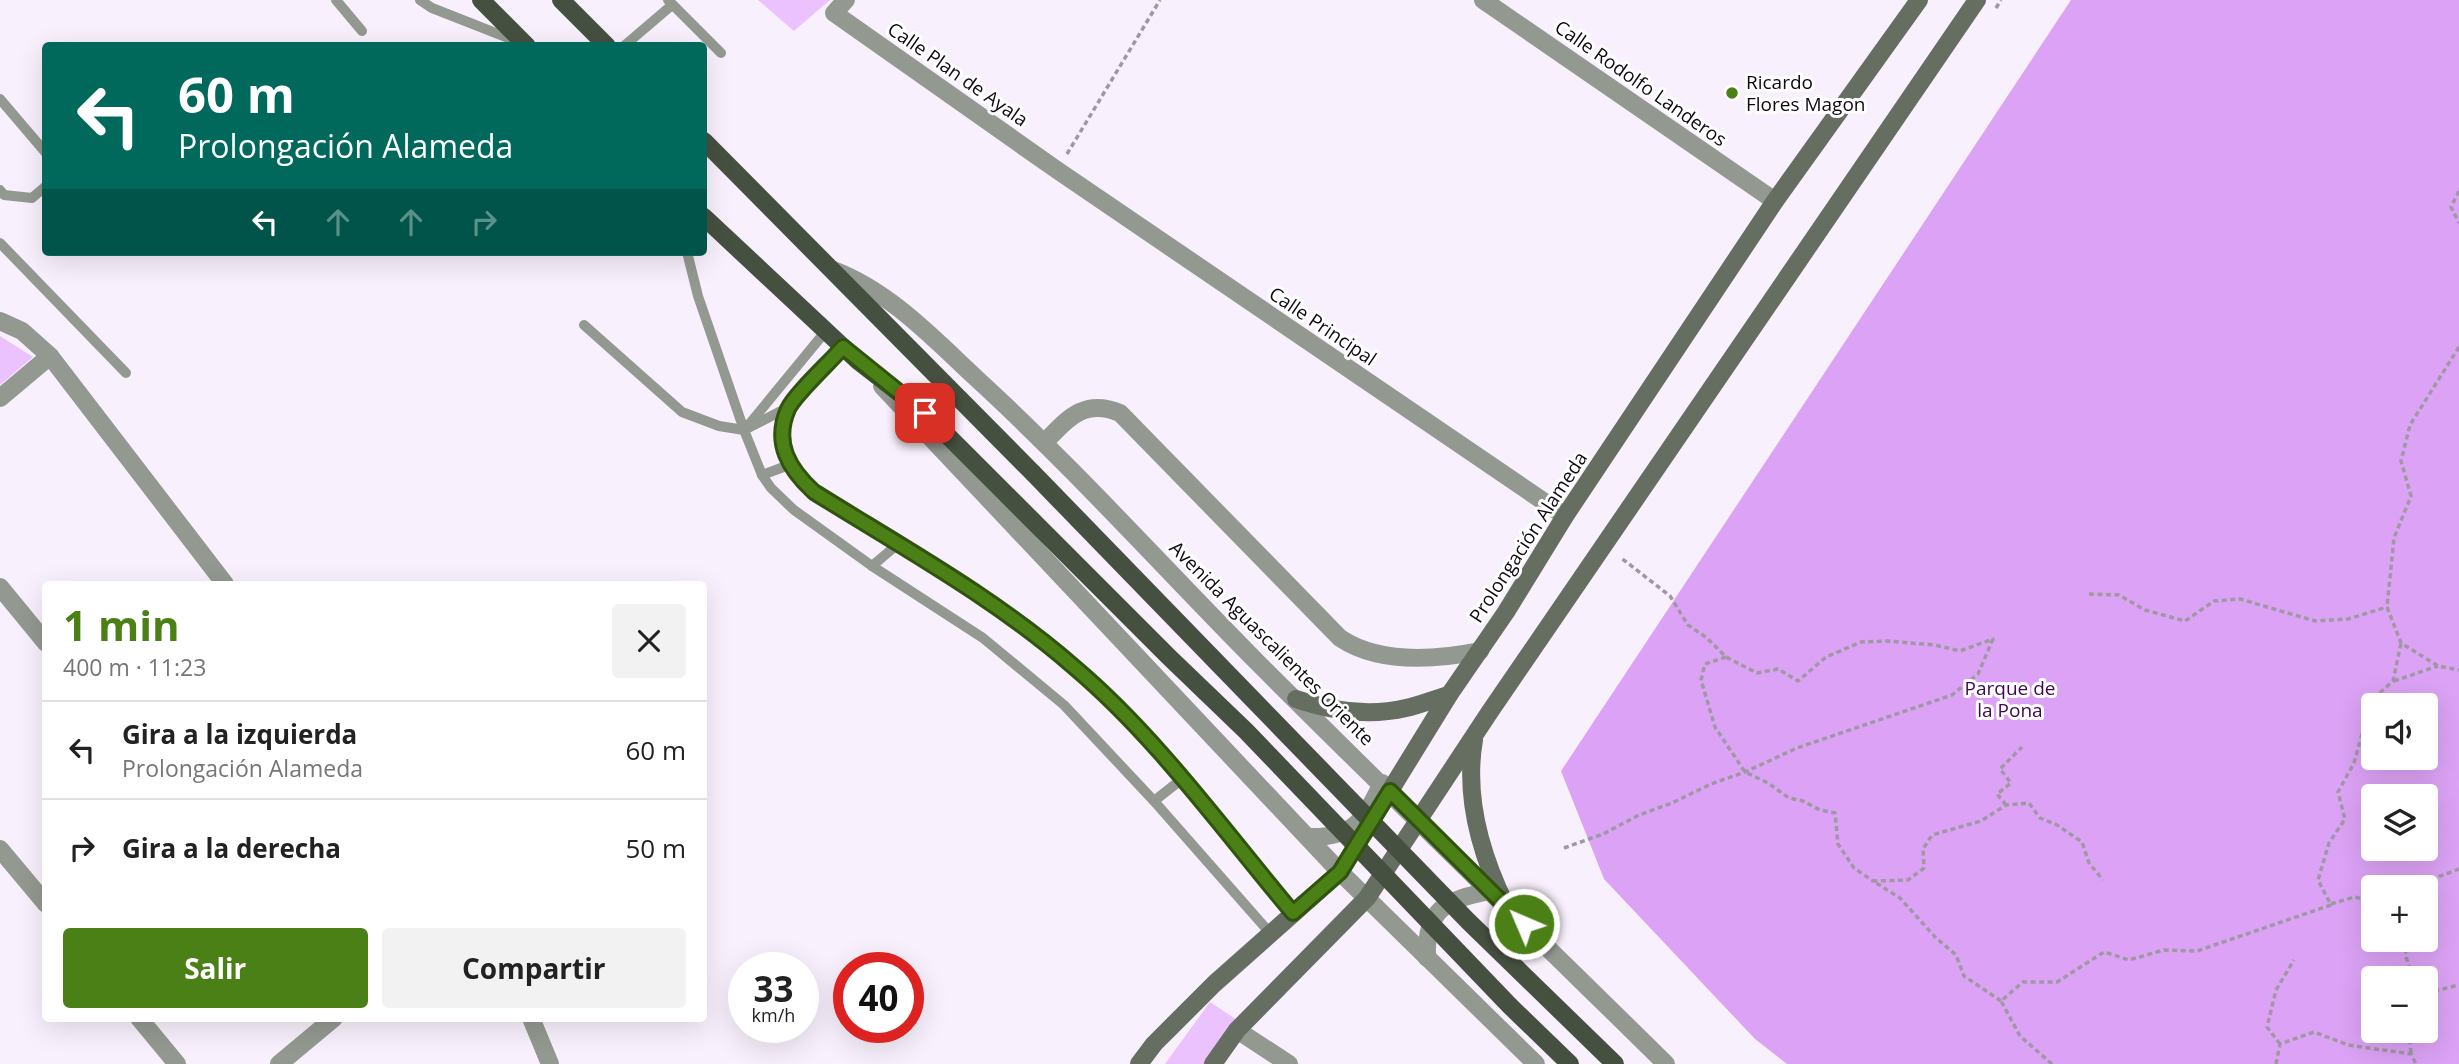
<!DOCTYPE html>
<html lang="es">
<head>
<meta charset="utf-8">
<style>
  :root { --surface:#fff; --page:#f2f2f2; --text:#222; --muted:#767676; --line:#e0e0e0; --accent:#4a8016 }
  body { margin:0; font-family:"Open Sans",sans-serif; background:var(--page); color:var(--text); height:100vh; display:flex; flex-direction:column; font-size:26px; white-space:nowrap }
  * { box-sizing:border-box; margin:0 }
  p { font-size:23px; color:var(--muted) }
  .icon { flex:none; width:38px; height:38px; fill:none; stroke:currentColor; stroke-width:2; stroke-linecap:round; stroke-linejoin:round }
  .map { position:relative; flex:1; overflow:hidden }
  .drawer { position:absolute; left:42px; top:581px; width:665px; height:441px; display:flex; flex-direction:column; background:var(--surface); border-radius:7px; box-shadow:0 7px 28px #0002 }
  .drawer>* { flex:none }
  .top-card { position:absolute; left:42px; top:42px; width:665px; height:214px; border-radius:7px; box-shadow:0 7px 28px #0002; background:#00695c; color:#fff; overflow:hidden }
  .controls { position:absolute; left:2361px; top:693px; display:grid; gap:14px }
  .controls a { display:grid; place-items:center; width:77px; height:77px; border-radius:7px; background:var(--surface); box-shadow:0 7px 28px #0002; font-size:35px }
  .speed { position:absolute; left:728px; top:952px; display:flex; gap:14px; font-size:35px; font-weight:700; text-align:center }
  .speed>* { display:grid; place-content:center; width:91px; height:91px; border-radius:50%; background:var(--surface); box-shadow:0 7px 28px #0002; line-height:1 }
  .speed small { font-size:18px; font-weight:400 }
  .speed .limit { border:10px solid #d22; background:#fff; color:#111 }
  .pin { position:absolute; display:grid; place-items:center; width:60px; height:60px; color:#fff; margin:-30px; border-radius:14px; box-shadow:0 4px 10px #0006 }
  .me { position:absolute; width:77px; margin:-38px; rotate:315deg; stroke-linejoin:round; filter:drop-shadow(0 0 5px #0008) }
  .turn { display:flex; align-items:center; gap:24px; height:147px; padding:0 21px; font-size:32px }
  .turn .icon { width:91px; height:91px; stroke-width:2.5 }
  .turn b { display:block; font-size:49px; line-height:60px }
  .lanes { display:flex; align-items:center; height:66px; padding:0 21px; background:#0003; justify-content:center; gap:35px; direction:ltr }
  .lanes .off { opacity:.35 }
  .round { display:grid; place-items:center; flex:none; width:74px; height:74px; border-radius:7px; background:var(--page) }
  .overview { display:flex; align-items:center; justify-content:space-between; height:119px; padding:0 21px }
  h1 { font-size:42px; font-weight:700; line-height:52px; color:var(--accent) }
  .primary-button { display:flex; gap:14px; margin-top:auto; padding:14px 21px }
  .primary-button a { flex:1; height:80px; border-radius:7px; background:var(--accent); color:#fff; font-size:28px; font-weight:700; line-height:80px; text-align:center }
  .primary-button a+a { background:var(--page); color:var(--text) }
  ul { padding:0; list-style:none }
  li { display:flex; align-items:center; gap:21px; height:98px; padding:0 21px; border-top:2px solid var(--line) }
  li div { flex:1 }
  li b { display:block; font-size:26px }
  li em { font-style:normal }
  .map>svg:first-child { display:block }
</style>
</head>
<body>
<div class="map">
<svg width="2459" height="1064" viewBox="0 0 2459 1064">
  <rect width="100%" height="100%" fill="#f8f0fc"/>
  <g fill="#ebc2fd">
    <polygon points="758,0 830,0 794,31"/>
    <polygon points="0,336 33,357 0,385"/>
    <polygon points="1210,1002 1237,1020 1206,1064 1165,1064"/>
  </g>
  <path fill="#dca2f5" fill-rule="evenodd" d="M 2071,0 L 2459,0 L 2459,1064 L 1787,1064 L 1755,1039 L 1604,879 L 1561,771 ZM 2373,705 L 2426,705 L 2426,758 L 2373,758 ZM 2373,796 L 2426,796 L 2426,849 L 2373,849 ZM 2373,887 L 2426,887 L 2426,940 L 2373,940 ZM 2426,978 L 2426,1031 L 2373,1031 L 2373,978 Z"/>
  <g fill="none" stroke-linecap="round" stroke-linejoin="round">
    <g stroke="#9f98a2" stroke-width="3.5" stroke-dasharray="5 3.5" stroke-linecap="butt">
      <polyline points="1996,8 2001,0"/>
      <polyline points="1067,154 1160,0"/>
      <polyline points="2459,191 2451,207 2459,223"/>
      <polyline points="2459,347 2410,425 2401,461 2411,496 2394,538 2387,607 2401,643 2438,666 2459,670"/>
      <polyline points="2089,594 2119,595 2145,610 2185,621 2214,601 2240,599 2315,621 2348,619 2387,607"/>
      <polyline points="1479,614 1509,567"/>
      <polyline points="1726,657 1705,664 1701,680 1715,727 1745,772 1768,783 1789,798 1803,801 1820,810 1835,813 1838,844 1854,868 1873,881"/>
      <polyline points="2394,681 2438,666"/>
      <polyline points="2006,805 1997,794 2011,783 2000,769 2022,747"/>
      <polyline points="1564,848 1603,834 1639,815 1672,803 1711,784 1745,772 1797,748 1952,695 1978,674 1993,639 1960,651 1935,645 1887,641 1861,642 1826,657 1798,681 1778,669 1757,673 1726,657 1707,638 1688,625 1670,596 1620,557"/>
      <polyline points="2408,887 2417,885"/>
      <polyline points="2418,887 2417,885 2459,869"/>
      <polyline points="2331,904 2354,897 2369,900 2373,898"/>
      <polyline points="2405,940 2406,957 2413,978"/>
      <polyline points="2426,993 2459,985"/>
      <polyline points="2001,1001 1964,976 1956,955 1936,938 1900,898 1873,881 1908,880 1924,868 1923,849 1932,835 1981,821 2006,805 2029,803 2040,818 2057,825 2082,842 2089,863 2103,880"/>
      <polyline points="2409,1031 2411,1053"/>
      <polyline points="2280,1044 2267,1027 2276,990 2294,960"/>
      <polyline points="2052,1064 2020,1036 2001,1001 2023,982 2057,982 2104,952 2129,960 2164,950 2197,951 2331,905 2318,880 2329,843 2345,819 2338,792 2354,763 2371,701 2393,681 2401,643"/>
      <polyline points="2276,1064 2280,1044 2314,1032 2348,1045 2411,1054 2416,1064"/>
    </g>
    <g stroke="#939990" stroke-width="10">
      <polyline points="336,0 362,31"/>
      <polyline points="420,0 432,8 516,41"/>
      <polyline points="668,0 721,53"/>
      <polyline points="624,46 672,5"/>
      <polyline points="0,99 46,153"/>
      <polyline points="0,190 4,195 32,198 46,186"/>
      <polyline points="0,243 126,373"/>
      <polyline points="687,252 698,296 744,430 762,475 771,488 794,510 872,566 983,638 1064,705 1154,801 1270,933"/>
      <polyline points="584,325 682,412 719,426 744,430 789,407"/>
      <path d="M 843,347 C 831,361 794,396 788,409 C 773,443 789,469 814,492 C 902,547 995,598 1074,666 C 1156,737 1224,831 1293,913"/>
      <polyline points="747,427 825,332"/>
      <polyline points="762,475 789,465"/>
      <polyline points="872,566 898,544"/>
      <polyline points="1154,801 1182,779"/>
    </g>
    <g stroke="#939990" stroke-width="18">
      <polyline points="846,0 834,13 1057,170 1565,516"/>
      <polyline points="1483,0 1775,201"/>
      <polyline points="0,321 22,331 50,356 225,584"/>
      <polyline points="0,398 50,356"/>
      <path d="M 1045,442 C 1068,418 1085,398 1120,413 L 1340,638 C 1379,664 1435,660 1480,651"/>
      <polyline points="0,587 46,643"/>
      <polyline points="0,849 46,904"/>
      <polyline points="139,1018 177,1064"/>
      <polyline points="531,1018 550,1064"/>
      <polyline points="1237,1030 1289,1064"/>
      <polyline points="279,1064 334,1018"/>
    </g>
    <g stroke="#939990" stroke-width="18">
      <path d="M 833,270 C 889,291 933,338 976,378 C 1074,468 1163,567 1257,662 C 1392,797 1530,930 1666,1064"/>
      <polyline points="882,386 1340,872 1536,1064"/>
      <path d="M 1309,837 C 1353,838 1365,820 1382,783"/>
      <path d="M 1427,958 C 1425,909 1445,900 1490,891"/>
    </g>
    <g stroke="#666e61" stroke-width="18">
      <path d="M 1296,699 C 1331,711 1368,717 1406,708 C 1420,705 1434,699 1449,695"/>
      <path d="M 1474,740 C 1464,798 1481,855 1506,906"/>
      <polyline points="1139,1064 1154,1044 1214,984 1340,872 1449,695 1506,612 1565,516 1775,201 1919,0"/>
      <polyline points="1213,1064 1237,1030 1367,898 1489,713 1977,0"/>
    </g>
    <g stroke="#465040" stroke-width="18">
      <polyline points="481,0 527,46"/>
      <polyline points="561,0 607,46"/>
      <polyline points="704,141 1033,473"/>
      <polyline points="704,217 858,361 925,413 1008,496"/>
    </g>
    <g stroke="#465040" stroke-width="18">
      <polyline points="1033,473 1468,921 1615,1064"/>
      <polyline points="1008,496 1169,657 1246,731 1510,1006 1570,1064"/>
    </g>
  </g>
  <g fill="none" stroke-linecap="round" stroke-linejoin="round">
    <g stroke="#30530e" stroke-width="18">
      <path id="route" d="M 925,413 L 843,347 C 831,361 794,395 788,409 C 773,443 789,469 814,492 C 902,547 995,598 1074,667 C 1156,736 1224,831 1293,913 L 1340,872 L 1390,791 L 1524,924"/>
    </g>
    <use href="#route" stroke="#4a8016" stroke-width="12"/>
  </g>
  <circle fill="#4a8016" stroke="#fff" stroke-width="2.5" cx="1732" cy="93" r="7"/>
  <g text-anchor="middle" dominant-baseline="central" stroke-width="6" stroke-linejoin="round" paint-order="stroke">
    <g font-size="19" fill="#0f0a11" stroke="#fff">
      <text transform="translate(958 74) rotate(35)">Calle Plan de Ayala</text>
      <text transform="translate(1641 83) rotate(35)">Calle Rodolfo Landeros</text>
      <text transform="translate(1323 326) rotate(34)">Calle Principal</text>
      <text transform="translate(1528 537) rotate(-57)">Prolongación Alameda</text>
      <text transform="translate(1272 643) rotate(45)">Avenida Aguascalientes Oriente</text>
    </g>
    <g font-size="19" fill="#0f0a11" stroke="#fff" text-anchor="start">
      <text x="1746" y="82">Ricardo<tspan x="1746" dy="22">Flores Magon</tspan></text>
    </g>
    <g font-size="19" fill="#400854" stroke="#fff">
      <text x="2010" y="688">Parque de<tspan x="2010" dy="22">la Pona</tspan></text>
    </g>
  </g>
</svg>
<div class="controls">
<a><svg class="icon" aria-label="sound" viewBox="0 0 24 24"><path d="M4 9h4l5-4v14l-5-4H4zM17 9q2 3 0 6"/></svg></a>
<a><svg class="icon" aria-label="layers" viewBox="0 0 24 24"><path d="M12 4l9 5-9 5-9-5zM3 14l9 5 9-5"/></svg></a>
<a>+</a>
<a>−</a>
</div>
<div class="speed"><div>33<small>km/h</small></div><div class="limit">40</div></div>
<div class="pin" style="left:925px;top:413px;background:#d93025"><svg class="icon" aria-label="arrive" viewBox="0 0 24 24"><path d="M6 21V4h12l-3 4 3 4H6"/></svg></div>
<svg class="me" style="left:1524px;top:924px" viewBox="-20 -20 40 40"><circle r="17" fill="#4a8016" stroke="#fff" stroke-width="3"/><path d="M0-11L8 9 0 5-8 9z" fill="#fff"/></svg>
<div class="top-card">
<div class="turn"><svg class="icon" aria-label="left" viewBox="0 0 24 24"><path d="M17 20v-9H6M10 6l-5 5 5 5"/></svg><div><b>60 m</b>Prolongación Alameda</div></div>
<div class="lanes"><svg class="icon" aria-label="left" viewBox="0 0 24 24"><path d="M17 20v-9H6M10 6l-5 5 5 5"/></svg><svg class="icon off" aria-label="ahead" viewBox="0 0 24 24"><path d="M12 20V5M6 11l6-6 6 6"/></svg><svg class="icon off" aria-label="ahead" viewBox="0 0 24 24"><path d="M12 20V5M6 11l6-6 6 6"/></svg><svg class="icon off" aria-label="right" viewBox="0 0 24 24"><path d="M7 20v-9h11M14 6l5 5-5 5"/></svg></div>
</div>
<section class="drawer">
<div class="overview"><div><h1>1 min</h1><p>400 m · 11:23</p></div><a class="round"><svg class="icon" aria-label="close" viewBox="0 0 24 24"><path d="M6 6l12 12M18 6L6 18"/></svg></a></div>
<ul>
<li><svg class="icon" aria-label="left" viewBox="0 0 24 24"><path d="M17 20v-9H6M10 6l-5 5 5 5"/></svg><div><b>Gira a la izquierda</b><p>Prolongación Alameda</p></div><em>60 m</em></li>
<li><svg class="icon" aria-label="right" viewBox="0 0 24 24"><path d="M7 20v-9h11M14 6l5 5-5 5"/></svg><div><b>Gira a la derecha</b></div><em>50 m</em></li>
</ul>
<div class="primary-button"><a>Salir</a><a>Compartir</a></div>
</section>
</div>
</body>
</html>
